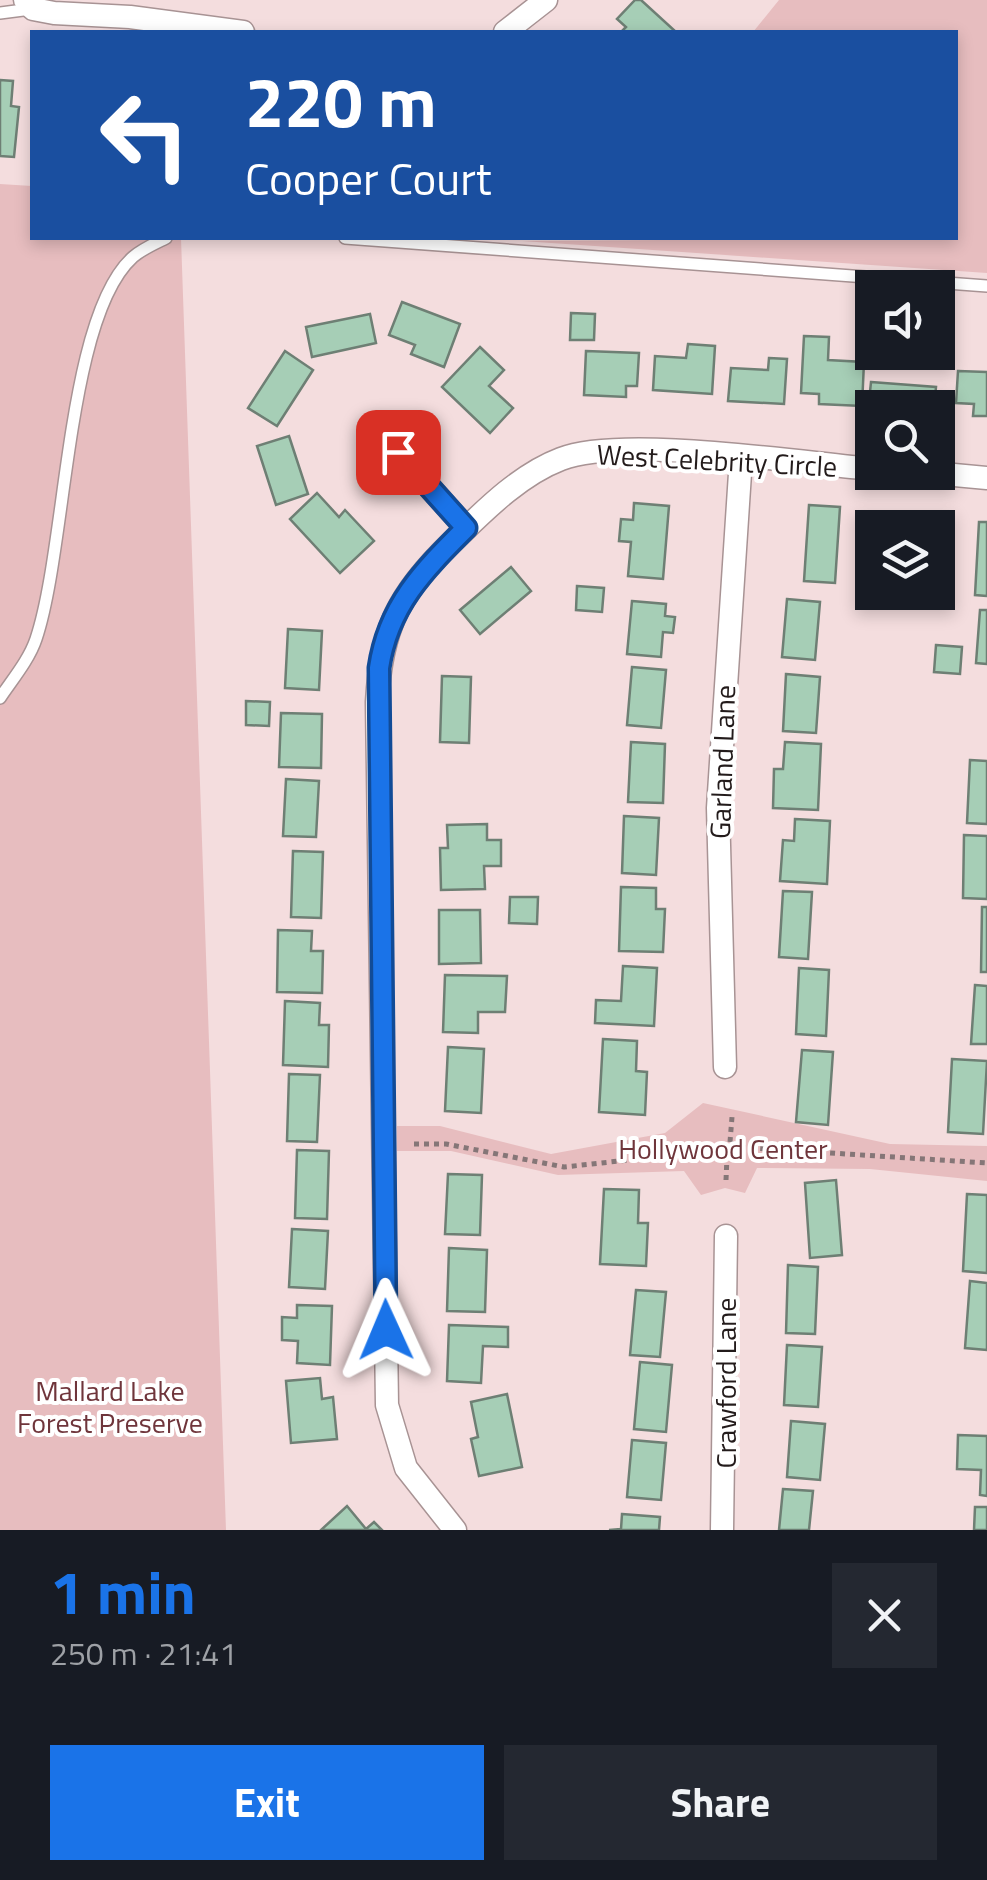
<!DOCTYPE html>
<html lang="en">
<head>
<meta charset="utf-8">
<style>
  :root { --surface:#171b24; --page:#242831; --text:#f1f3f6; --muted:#9ea1a6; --accent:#1a73e8 }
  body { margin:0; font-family:"Titillium Web",sans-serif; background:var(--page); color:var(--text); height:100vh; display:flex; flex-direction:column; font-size:38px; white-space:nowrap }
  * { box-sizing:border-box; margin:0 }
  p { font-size:32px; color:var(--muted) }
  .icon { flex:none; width:55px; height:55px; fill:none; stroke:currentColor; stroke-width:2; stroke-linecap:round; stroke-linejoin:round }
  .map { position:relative; height:1530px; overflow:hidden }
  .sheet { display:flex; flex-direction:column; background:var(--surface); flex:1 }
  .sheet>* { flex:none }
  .guide { position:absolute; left:30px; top:30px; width:928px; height:210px; border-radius:0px; box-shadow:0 5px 15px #0003; background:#1a4fa0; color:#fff; overflow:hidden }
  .buttons { position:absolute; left:855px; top:270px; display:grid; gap:20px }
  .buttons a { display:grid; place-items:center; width:100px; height:100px; border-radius:0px; background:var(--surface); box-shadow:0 5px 15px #0003; font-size:50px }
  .pin { position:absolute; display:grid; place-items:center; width:85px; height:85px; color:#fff; margin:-42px; border-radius:20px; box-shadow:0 5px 15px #0006 }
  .me { position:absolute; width:110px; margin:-55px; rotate:359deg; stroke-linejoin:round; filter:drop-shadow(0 0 8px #0008) }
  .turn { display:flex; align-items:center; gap:35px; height:210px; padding:0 50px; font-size:45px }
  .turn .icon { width:130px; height:130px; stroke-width:2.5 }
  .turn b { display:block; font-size:70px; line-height:85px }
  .round { display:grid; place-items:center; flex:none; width:105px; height:105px; border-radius:0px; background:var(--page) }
  .head { display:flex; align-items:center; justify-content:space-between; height:170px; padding:0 50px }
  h1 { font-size:60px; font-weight:700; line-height:75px; color:var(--accent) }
  .cta { display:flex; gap:20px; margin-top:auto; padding:20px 50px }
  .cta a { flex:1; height:115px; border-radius:0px; background:var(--accent); color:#fff; font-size:40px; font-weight:700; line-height:115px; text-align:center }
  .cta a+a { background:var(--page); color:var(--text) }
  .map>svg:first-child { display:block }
</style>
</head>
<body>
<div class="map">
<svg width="987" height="1530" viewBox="0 0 987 1530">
  <rect width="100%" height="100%" fill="#f4ddde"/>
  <g fill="#e7bdbf">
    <polygon points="779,0 987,0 987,273 522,241 955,238 955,32 753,32"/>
    <polygon points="0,184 32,186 32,238 181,238 226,1530 0,1530"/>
    <polygon points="703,1103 890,1144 987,1146 987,1181 870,1169 757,1168 745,1193 725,1188 701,1195 684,1171 558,1175 451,1151 397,1151 397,1126 440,1126 551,1154 665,1133"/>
  </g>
  <g fill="#a6ceb6" stroke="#6e7f74" stroke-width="2.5">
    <polygon points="635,0 641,0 676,32 621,32 626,27 617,19"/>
    <polygon points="0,80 13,81 11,106 19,107 14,157 0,156"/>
    <polygon points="402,302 460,324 444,367 411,354 415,345 389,335"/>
    <polygon points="571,313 595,314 594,340 570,340"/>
    <polygon points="370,314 376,343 312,357 306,327"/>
    <polygon points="804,336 829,337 828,360 864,362 862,406 819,404 819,394 801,393"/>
    <polygon points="688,344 715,346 712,394 653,390 655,356 686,358"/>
    <polygon points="480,347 504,370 489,386 513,408 490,433 442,387"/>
    <polygon points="285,351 313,370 277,426 248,408"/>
    <polygon points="586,351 639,353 637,386 626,386 626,397 584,395"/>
    <polygon points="769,358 787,359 784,404 728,401 731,368 768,370"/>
    <polygon points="958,371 987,372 987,416 973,416 974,404 956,403"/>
    <polygon points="871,382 936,387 934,408 872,408 868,411"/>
    <polygon points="289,436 308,494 276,505 257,446"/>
    <polygon points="317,493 339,517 345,510 374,541 340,573 290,519"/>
    <polygon points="634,503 669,506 663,579 628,576 631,542 619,541 621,519 633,520"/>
    <polygon points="809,505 840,507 835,583 804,581"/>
    <polygon points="979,522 987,522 987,596 975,595"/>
    <polygon points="511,567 531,591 480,634 460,610"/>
    <polygon points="577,586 604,588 602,612 576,610"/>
    <polygon points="787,599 820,602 815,660 782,657"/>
    <polygon points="632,601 666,604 665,616 675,617 673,633 663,632 661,657 627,654"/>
    <polygon points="980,610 987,610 987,664 976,663"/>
    <polygon points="288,629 322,631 319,690 285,688"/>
    <polygon points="936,645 962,647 960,674 934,672"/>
    <polygon points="632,667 666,670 661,728 627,725"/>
    <polygon points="786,674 820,677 816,733 783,731"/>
    <polygon points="442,676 471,677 469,743 440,742"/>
    <polygon points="246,701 270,702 269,726 246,725"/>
    <polygon points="281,713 322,714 321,768 279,767"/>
    <polygon points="631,742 665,744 663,803 628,802"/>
    <polygon points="785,742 821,744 818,810 773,808 774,769 783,769"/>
    <polygon points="970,760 987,761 987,824 967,823"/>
    <polygon points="286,779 319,781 316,837 283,836"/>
    <polygon points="624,816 659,818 656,875 622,873"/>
    <polygon points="795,819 830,821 827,884 780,881 783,840 794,841"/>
    <polygon points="487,824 487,840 501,840 501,866 484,866 485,889 441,890 440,848 448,848 447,825"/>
    <polygon points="964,835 987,836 987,899 963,898"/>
    <polygon points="293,851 323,852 321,918 291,917"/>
    <polygon points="621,887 656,888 656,909 665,909 663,952 619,951"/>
    <polygon points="783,891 812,892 808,959 779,957"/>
    <polygon points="510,897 538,897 537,924 509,923"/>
    <polygon points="982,907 987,907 987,972 981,972"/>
    <polygon points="439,910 480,910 481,963 439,964"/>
    <polygon points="278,930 312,931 311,951 323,951 322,993 277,992"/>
    <polygon points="623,966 657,968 654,1026 595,1023 596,1000 621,1001"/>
    <polygon points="799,968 829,970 826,1036 796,1034"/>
    <polygon points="445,975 507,976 505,1012 478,1012 478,1033 443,1032"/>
    <polygon points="975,985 987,986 987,1044 971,1044"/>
    <polygon points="285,1001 320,1003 319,1025 329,1025 328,1067 283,1065"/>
    <polygon points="603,1039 637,1041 636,1071 647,1072 645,1115 599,1112"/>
    <polygon points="448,1047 484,1049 481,1113 445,1111"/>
    <polygon points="802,1050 833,1052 828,1125 796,1122"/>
    <polygon points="952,1059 987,1061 983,1134 948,1132"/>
    <polygon points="289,1074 320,1075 317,1142 287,1141"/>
    <polygon points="297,1150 329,1151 327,1219 295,1218"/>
    <polygon points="448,1174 482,1175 480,1235 445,1234"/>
    <polygon points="836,1180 842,1255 810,1258 805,1183"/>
    <polygon points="604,1189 639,1190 638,1223 648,1223 646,1266 600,1264"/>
    <polygon points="967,1194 987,1195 987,1273 963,1271"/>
    <polygon points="292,1229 328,1231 325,1289 289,1287"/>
    <polygon points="449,1248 487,1250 485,1312 447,1311"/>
    <polygon points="788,1265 818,1267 815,1334 786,1333"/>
    <polygon points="970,1281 987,1283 987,1350 965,1348"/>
    <polygon points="636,1290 666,1292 660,1357 630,1355"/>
    <polygon points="297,1305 332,1306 330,1365 297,1363 298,1341 282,1340 282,1317 297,1318"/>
    <polygon points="449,1325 508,1327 508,1347 483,1346 481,1383 447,1381"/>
    <polygon points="787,1345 822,1347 818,1407 784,1405"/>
    <polygon points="640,1362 672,1365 666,1432 634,1429"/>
    <polygon points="320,1378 322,1399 333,1397 337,1439 291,1443 286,1381"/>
    <polygon points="507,1394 522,1467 479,1476 471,1439 478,1437 471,1402"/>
    <polygon points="791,1421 825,1424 820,1480 787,1477"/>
    <polygon points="958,1435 987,1436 987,1496 980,1495 981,1470 957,1469"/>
    <polygon points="632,1440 666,1443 661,1500 627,1497"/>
    <polygon points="783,1489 813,1491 809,1530 779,1530"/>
    <polygon points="347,1506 366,1529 374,1522 382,1530 321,1530"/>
    <polygon points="975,1507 987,1507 987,1530 974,1530"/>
    <polygon points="622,1514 660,1517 659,1530 609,1530 621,1529"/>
  </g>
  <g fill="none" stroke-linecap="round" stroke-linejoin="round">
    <g stroke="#a89394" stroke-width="14">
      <g id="service">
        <polyline points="0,13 31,9"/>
        <polyline points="345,238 987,286"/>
        <path d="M 0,698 C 12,680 29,660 36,639 C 67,547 66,317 133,257 C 142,249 156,243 166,238"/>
      </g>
    </g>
    <g stroke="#a89394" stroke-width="25">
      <g id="minor">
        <polyline points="25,0 33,9 54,13 130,17 243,32"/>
        <polyline points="505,32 546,0"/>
        <polyline points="374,425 466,528"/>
        <polyline points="922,472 987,478"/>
        <polyline points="725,1067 718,808 741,458"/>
        <path d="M 455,1530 L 406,1468 L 387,1405 L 377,702 C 381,628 399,593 452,542 C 484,511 519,475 561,459 C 621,435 801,463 872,469"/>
        <polyline points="722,1530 726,1236"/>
      </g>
    </g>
    <g stroke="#857677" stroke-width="5" stroke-dasharray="5 5" stroke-linecap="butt">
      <polyline points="730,1142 732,1117"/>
      <polyline points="414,1144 446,1144 564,1167 721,1150"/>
      <polyline points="737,1147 731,1158 723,1155 723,1146 730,1142 737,1147 987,1163"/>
      <polyline points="726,1180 727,1157"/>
    </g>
    <use href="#service" stroke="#fff" stroke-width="11"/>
    <use href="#minor" stroke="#fff" stroke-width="22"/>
  </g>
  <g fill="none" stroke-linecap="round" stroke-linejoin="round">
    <g stroke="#114b97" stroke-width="25">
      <path id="route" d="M 386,1330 L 379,668 C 388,606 423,571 466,528 L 398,452"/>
    </g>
    <use href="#route" stroke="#1a73e8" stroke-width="18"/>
  </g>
  <g text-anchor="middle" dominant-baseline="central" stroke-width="8" stroke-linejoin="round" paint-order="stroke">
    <g font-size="28" fill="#231b1b" stroke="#fff">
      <text transform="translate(717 460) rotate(3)">West Celebrity Circle</text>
      <text transform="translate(722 762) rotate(-88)">Garland Lane</text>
      <text transform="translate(725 1383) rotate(-90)">Crawford Lane</text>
    </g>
    <g font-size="28" fill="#6f353b" stroke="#fff">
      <text x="723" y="1148">Hollywood Center</text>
      <text x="110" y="1390">Mallard Lake<tspan x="110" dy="32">Forest Preserve</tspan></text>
    </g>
  </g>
</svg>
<div class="buttons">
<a><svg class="icon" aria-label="sound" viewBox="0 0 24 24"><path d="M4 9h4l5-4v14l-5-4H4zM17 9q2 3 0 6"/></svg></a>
<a><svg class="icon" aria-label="search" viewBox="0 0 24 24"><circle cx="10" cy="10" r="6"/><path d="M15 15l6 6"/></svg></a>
<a><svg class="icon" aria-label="layers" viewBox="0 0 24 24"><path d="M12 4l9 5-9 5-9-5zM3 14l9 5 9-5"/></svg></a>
</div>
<div class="pin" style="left:398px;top:452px;background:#d93025"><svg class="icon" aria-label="arrive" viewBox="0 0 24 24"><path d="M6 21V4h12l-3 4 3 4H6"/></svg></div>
<svg class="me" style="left:386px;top:1330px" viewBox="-20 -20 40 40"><path d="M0-17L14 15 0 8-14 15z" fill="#1a73e8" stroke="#fff" stroke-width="4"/></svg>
<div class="guide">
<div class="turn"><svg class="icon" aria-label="left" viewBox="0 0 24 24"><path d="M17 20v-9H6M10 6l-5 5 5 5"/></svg><div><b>220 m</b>Cooper Court</div></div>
</div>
</div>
<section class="sheet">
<div class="head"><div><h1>1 min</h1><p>250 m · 21:41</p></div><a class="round"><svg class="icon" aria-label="close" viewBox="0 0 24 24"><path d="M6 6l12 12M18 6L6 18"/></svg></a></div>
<div class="cta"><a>Exit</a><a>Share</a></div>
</section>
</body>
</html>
